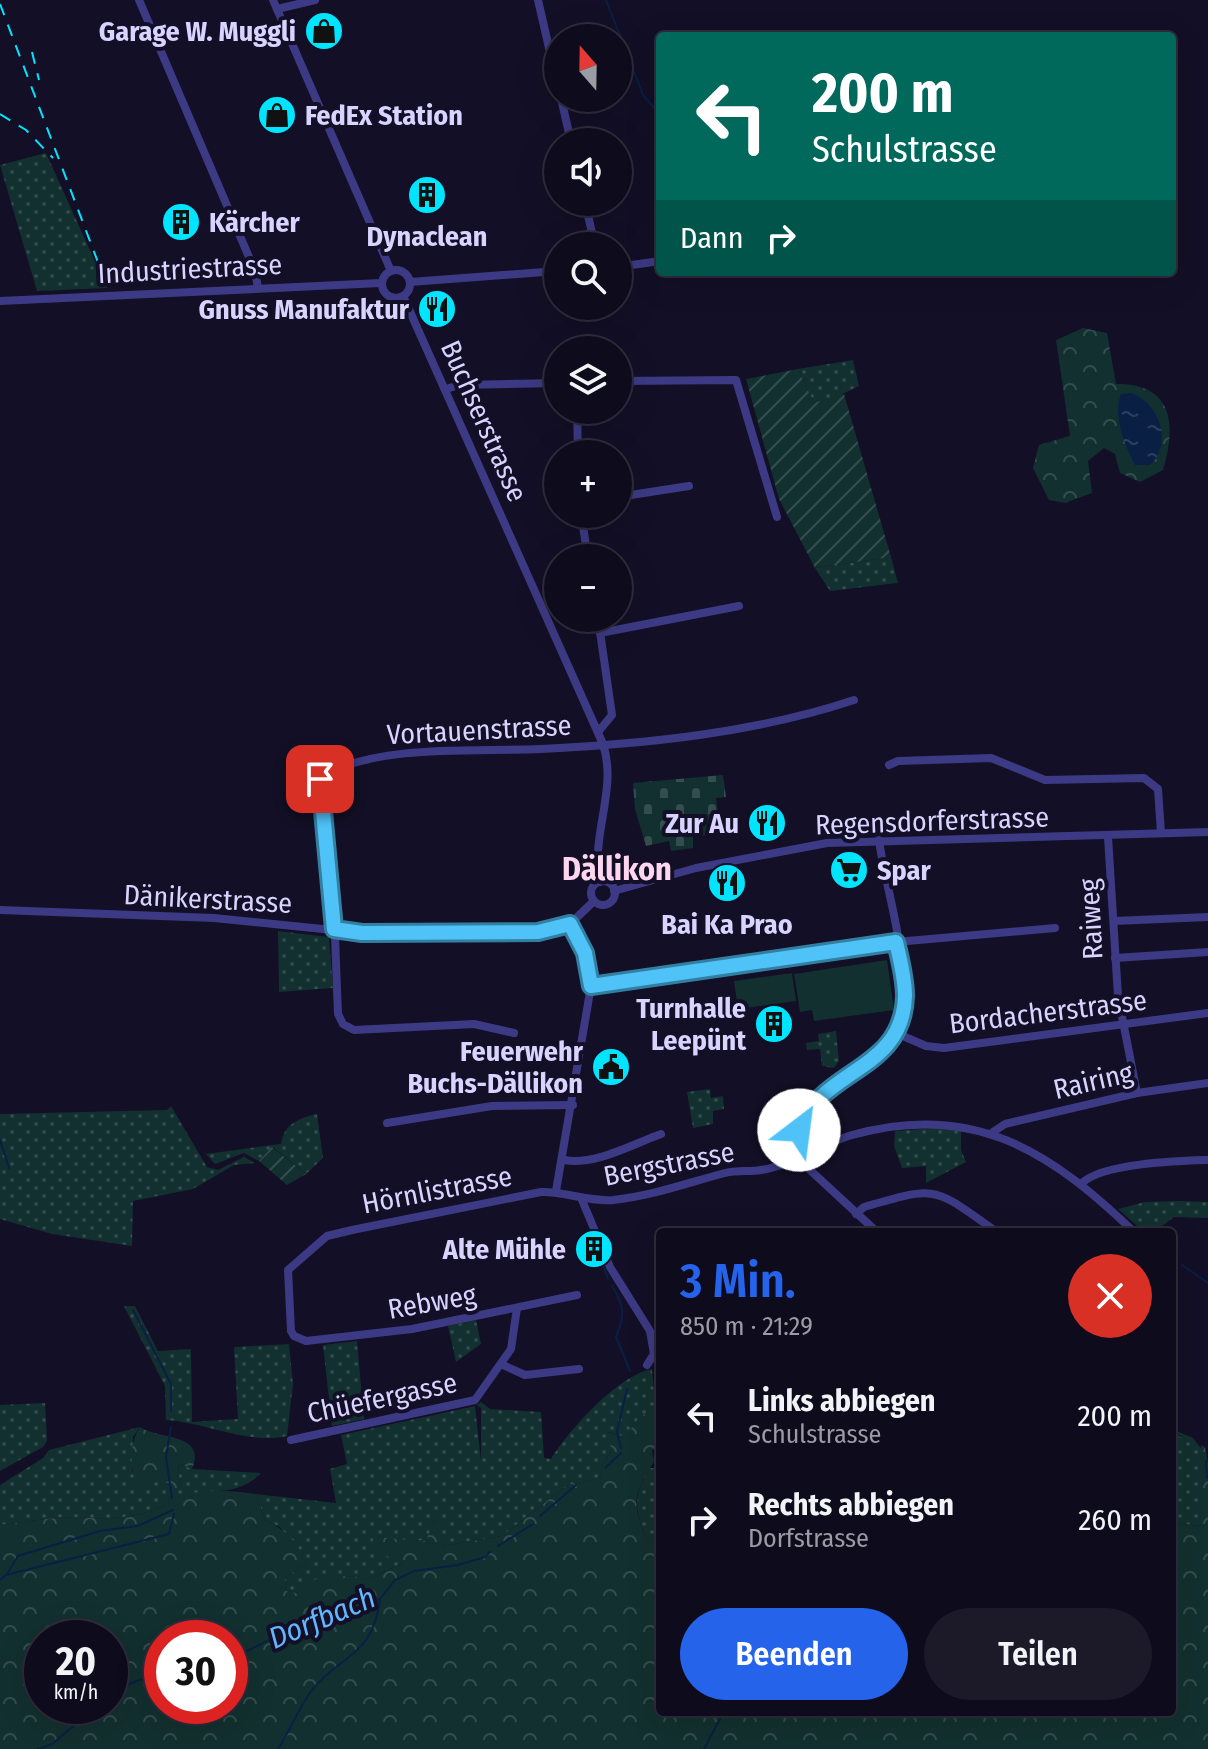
<!DOCTYPE html>
<html lang="de">
<head>
<meta charset="utf-8">
<style>
  :root { --surface:#0e0b1c; --page:#1c1929; --text:#f1f3f6; --muted:#9b9ba3; --line:#2e2b3b; --accent:#2563eb }
  body { margin:0; font-family:"Fira Sans Condensed",sans-serif; background:var(--page); color:var(--text); height:100vh; display:flex; flex-direction:column; font-size:30px; white-space:nowrap }
  * { box-sizing:border-box; margin:0 }
  p { font-size:26px; color:var(--muted) }
  .icon { flex:none; width:44px; height:44px; fill:none; stroke:currentColor; stroke-width:2; stroke-linecap:round; stroke-linejoin:round }
  .map { position:relative; flex:1; overflow:hidden }
  .side { position:absolute; left:656px; top:1228px; width:520px; height:488px; display:flex; flex-direction:column; background:var(--surface); border-radius:8px; box-shadow:0 8px 32px #0002,0 0 0 2px var(--line) }
  .side>* { flex:none }
  .banner { position:absolute; left:656px; top:32px; width:520px; height:244px; border-radius:8px; box-shadow:0 8px 32px #0002,0 0 0 2px var(--line); background:#00695c; color:#fff; overflow:hidden }
  .needle { width:52px; rotate:340deg }
  .buttons { position:absolute; left:544px; top:24px; display:grid; gap:16px }
  .buttons a { display:grid; place-items:center; width:88px; height:88px; border-radius:50%; background:var(--surface); box-shadow:0 8px 32px #0002,0 0 0 2px var(--line); font-size:40px }
  .speed { position:absolute; left:24px; top:1620px; display:flex; gap:16px; font-size:40px; font-weight:700; text-align:center }
  .speed>* { display:grid; place-content:center; width:104px; height:104px; border-radius:50%; background:var(--surface); box-shadow:0 8px 32px #0002,0 0 0 2px var(--line); line-height:1 }
  .speed small { font-size:20px; font-weight:400 }
  .speed .limit { border:12px solid #d22; background:#fff; color:#111 }
  .pin { position:absolute; display:grid; place-items:center; width:68px; height:68px; color:#fff; margin:-34px; border-radius:16px; box-shadow:0 4px 12px #0006 }
  .me { position:absolute; width:88px; margin:-44px; rotate:30deg; stroke-linejoin:round; filter:drop-shadow(0 0 6px #0008) }
  .turn { display:flex; align-items:center; gap:28px; height:168px; padding:0 24px; font-size:36px }
  .turn .icon { width:104px; height:104px; stroke-width:2.5 }
  .turn b { display:block; font-size:56px; line-height:68px }
  .then { display:flex; align-items:center; height:76px; padding:0 24px; background:#0003; gap:16px; font-size:30px }
  .round { display:grid; place-items:center; flex:none; width:84px; height:84px; border-radius:42px; background:var(--page) }
  .summary { display:flex; align-items:center; justify-content:space-between; height:136px; padding:0 24px }
  h1 { font-size:48px; font-weight:600; line-height:60px; color:var(--accent) }
  .action { display:flex; gap:16px; margin-top:auto; padding:16px 24px }
  .action a { flex:1; height:92px; border-radius:48px; background:var(--accent); color:#fff; font-size:32px; font-weight:600; line-height:92px; text-align:center }
  .action a+a { background:var(--page); color:var(--text) }
  ul { padding:0; list-style:none }
  li { display:flex; align-items:center; gap:24px; height:104px; padding:0 24px }
  li div { flex:1 }
  li b { display:block; font-size:30px }
  li em { font-style:normal }
  .map>svg:first-child { display:block }
</style>
</head>
<body>
<div class="map">
<svg width="1208" height="1749" viewBox="0 0 1208 1749">
  <defs>
    <pattern id="grass-dots" width="8" height="8" patternUnits="userSpaceOnUse" patternTransform="scale(2)"><rect width="8" height="8" fill="#12302f"/><path d="M2 2h.1M6 6h.1" fill="none" stroke="#344d4e" stroke-width="1.8" stroke-linecap="round"/></pattern>
    <pattern id="forest-crowns" width="20" height="18" patternUnits="userSpaceOnUse" patternTransform="scale(2)"><rect width="20" height="18" fill="#12302f"/><path d="M2 6a3 3 0 1 1 6 0M12 15a3 3 0 1 1 6 0" fill="none" stroke="#344d4e"/></pattern>
    <pattern id="cemetery-stones" width="16" height="16" patternUnits="userSpaceOnUse" patternTransform="scale(2)"><rect width="16" height="16" fill="#12302f"/><path d="M2 7V4a2 2 0 0 1 4 0v3zM10 15v-3a2 2 0 0 1 4 0v3z" fill="#344d4e"/></pattern>
    <pattern id="garden-furrows" width="10" height="10" patternUnits="userSpaceOnUse" patternTransform="scale(2)"><rect width="10" height="10" fill="#12302f"/><path d="M-1 1l2-2M0 10L10 0M9 11l2-2" fill="none" stroke="#344d4e"/></pattern>
    <pattern id="water-ripples" width="26" height="14" patternUnits="userSpaceOnUse" patternTransform="scale(2)"><rect width="26" height="14" fill="#0a1f44"/><path d="M2 4q2-2 4 0t4 0M15 11q2-2 4 0t4 0" fill="none" stroke="#2d3f60"/></pattern>
  </defs>
  <rect width="100%" height="100%" fill="#130f26"/>
  <g fill="url(#grass-dots)">
    <polygon points="46,153 107,288 37,291 0,165"/>
    <polygon points="853,360 859,386 824,403 814,403 798,369"/>
    <polygon points="891,557 898,583 830,591 815,568"/>
    <polygon points="278,931 329,937 333,988 279,992"/>
    <polygon points="836,1031 839,1061 834,1068 822,1066 820,1049 807,1050 806,1043 819,1041 818,1034"/>
    <polygon points="710,1089 711,1098 723,1096 724,1109 713,1111 713,1124 693,1128 687,1092"/>
    <polygon points="171,1106 207,1167 218,1170 244,1157 255,1163 234,1165 193,1189 133,1201 132,1246 52,1234 0,1219 0,1114 167,1110"/>
    <path d="M 317,1114 L 323,1158 L 306,1174 L 273,1147 L 259,1161 L 244,1153 L 215,1164 L 206,1154 L 281,1144 C 284,1124 299,1118 317,1114 Z"/>
    <polygon points="935,1128 961,1130 961,1150 966,1162 926,1183 926,1166 902,1168 894,1146 895,1131"/>
    <polygon points="1179,1201 1208,1202 1208,1218 1174,1217 1154,1232 1144,1232 1118,1209 1145,1202"/>
    <path d="M 124,1306 L 135,1306 L 158,1351 L 191,1349 L 192,1422 L 238,1419 L 234,1347 L 289,1344 L 293,1384 L 287,1436 C 249,1445 204,1422 166,1420 L 165,1386 Z"/>
    <polygon points="476,1320 481,1344 456,1362 448,1326"/>
    <polygon points="357,1341 364,1419 332,1426 323,1345"/>
    <path d="M 652,1369 L 654,1391 L 660,1390 L 660,1421 L 659,1418 L 625,1437 L 607,1432 L 612,1450 L 601,1467 L 602,1477 L 566,1486 L 502,1536 L 442,1546 L 442,1520 L 434,1521 L 427,1541 L 405,1540 L 405,1562 L 368,1579 L 347,1576 L 299,1593 L 286,1591 L 285,1579 L 306,1562 L 280,1527 L 265,1520 L 256,1494 L 336,1503 L 330,1469 L 347,1464 L 341,1435 L 475,1406 L 481,1461 L 481,1408 L 477,1405 L 481,1402 L 490,1409 L 541,1412 L 544,1458 L 551,1459 C 570,1429 617,1376 652,1369 Z"/>
    <polygon points="45,1403 47,1441 43,1447 0,1471 0,1405"/>
    <path d="M 140,1427 L 133,1437 L 132,1472 L 147,1481 L 169,1482 L 172,1494 L 166,1505 C 134,1518 115,1520 81,1517 C 55,1516 26,1522 0,1525 L 0,1485 L 43,1458 L 49,1450 Z"/>
    <polygon points="1172,1429 1193,1438 1203,1451 1202,1526 1172,1523"/>
    <path d="M 178,1463 L 192,1469 L 261,1473 C 235,1500 205,1485 172,1500 L 180,1488 Z"/>
    <path d="M 650,1468 L 660,1468 L 660,1545 L 649,1545 C 636,1513 630,1499 650,1468 Z"/>
  </g>
  <g fill="url(#forest-crowns)" fill-rule="evenodd">
    <path d="M 1083,328 L 1107,333 L 1116,384 C 1173,383 1177,425 1163,470 L 1140,482 L 1120,473 L 1115,454 L 1104,448 L 1088,461 L 1092,493 L 1065,503 L 1049,500 L 1033,468 L 1039,445 L 1070,436 L 1056,340 Z"/>
    <path d="M 652,1414 L 659,1418 L 660,1447 L 652,1450 L 654,1462 C 630,1498 633,1506 649,1545 L 660,1545 L 660,1712 L 1172,1712 L 1172,1523 L 1202,1526 L 1201,1445 L 1205,1447 L 1208,1463 L 1208,1749 L 0,1749 L 0,1525 C 26,1522 55,1516 81,1517 C 115,1520 134,1518 166,1505 L 172,1494 L 169,1483 L 147,1481 L 145,1487 L 136,1485 C 130,1467 129,1443 140,1427 C 158,1440 207,1432 192,1469 L 178,1463 L 180,1488 L 173,1499 C 201,1488 228,1490 256,1494 L 265,1520 C 285,1529 298,1542 306,1562 L 285,1579 L 286,1591 L 298,1593 L 316,1579 L 347,1576 L 368,1579 L 403,1563 L 370,1549 L 374,1537 L 426,1541 L 434,1521 L 442,1519 L 442,1546 L 502,1536 L 566,1486 L 602,1477 L 601,1467 L 612,1450 L 606,1432 L 625,1437 L 641,1415 ZM 42,1638 L 110,1638 L 110,1706 L 42,1706 ZM 162,1638 L 230,1638 L 230,1706 L 162,1706 Z"/>
  </g>
  <polygon fill="url(#cemetery-stones)" points="723,775 726,797 716,798 721,834 693,836 693,848 671,851 669,841 646,846 635,809 633,783"/>
  <g fill="url(#garden-furrows)">
    <polygon points="798,369 814,403 844,394 891,557 815,568 779,499 746,379"/>
    <polygon points="272,1147 306,1174 287,1185 259,1161"/>
  </g>
  <g fill="#12302f">
    <polygon points="887,960 894,1010 814,1021 812,1010 800,1012 794,974"/>
    <polygon points="792,973 796,1001 738,1009 734,981"/>
  </g>
  <path fill="url(#water-ripples)" d="M 1131,393 C 1159,403 1174,443 1150,465 L 1135,465 C 1125,447 1112,414 1121,394 Z"/>
  <g fill="none" stroke-linecap="round" stroke-linejoin="round">
    <g stroke="#0a1f44" stroke-width="2">
      <polyline points="606,0 643,95 660,115"/>
      <polyline points="0,1140 9,1168"/>
      <polyline points="602,1261 608,1279"/>
      <polyline points="1182,1265 1208,1283"/>
      <path d="M 612,1286 C 625,1307 625,1314 616,1337 L 630,1371"/>
      <polyline points="133,1310 171,1384 171,1411"/>
      <polyline points="171,1427 166,1457 172,1498"/>
      <polyline points="1172,1433 1181,1436"/>
      <polyline points="621,1448 617,1432 627,1389"/>
      <polyline points="1206,1461 1207,1478"/>
      <polyline points="605,1468 621,1453"/>
      <polyline points="540,1516 576,1485"/>
      <polyline points="498,1546 533,1524"/>
      <polyline points="7,1574 18,1556 100,1531 138,1526 173,1510"/>
      <polyline points="0,1580 6,1575 169,1534 174,1514"/>
      <polyline points="243,1653 311,1619 336,1618 380,1599 395,1580 414,1571 458,1565 485,1557 490,1552"/>
      <polyline points="113,1692 136,1681 162,1674"/>
      <polyline points="38,1749 52,1744 97,1706"/>
      <path d="M 278,1749 C 290,1731 299,1707 312,1690 C 342,1653 373,1657 380,1599"/>
      <polyline points="704,1749 721,1717 730,1712"/>
    </g>
    <g stroke="#3d3a85" stroke-width="8">
      <polyline points="139,0 255,271 258,288"/>
      <polyline points="273,0 391,271"/>
      <polyline points="538,0 558,87"/>
      <polyline points="277,9 315,0"/>
      <polyline points="561,98 571,142"/>
      <polyline points="585,202 595,246"/>
      <polyline points="618,267 660,261"/>
      <circle cx="396" cy="284" r="14"/>
      <polyline points="410,282 558,271"/>
      <path d="M 403,296 L 603,744 C 618,790 590,835 600,882"/>
      <polyline points="0,301 381,283"/>
      <polyline points="618,381 736,380 777,517"/>
      <polyline points="446,389 459,385 558,383"/>
      <polyline points="577,410 578,454"/>
      <polyline points="618,497 689,486"/>
      <polyline points="581,514 588,558"/>
      <polyline points="598,618 612,715 598,732"/>
      <polyline points="600,633 739,606"/>
      <polyline points="889,765 898,761 991,758 1045,780 1144,778 1158,789 1161,833"/>
      <polyline points="1108,837 1118,996 1137,1093"/>
      <circle cx="603" cy="893" r="12"/>
      <polyline points="614,891 696,868 827,843 1208,832"/>
      <polyline points="0,910 214,918 362,933 538,932 570,924 594,901"/>
      <polyline points="1114,921 1208,917"/>
      <polyline points="1115,958 1208,952"/>
      <polyline points="591,986 896,942 1055,928"/>
      <path d="M 514,1033 L 474,1024 L 354,1030 L 343,1024 L 338,1014 L 335,937 L 320,789 L 323,774 C 389,744 470,752 541,749 C 645,744 755,733 854,700"/>
      <polyline points="896,1033 926,1046 944,1048 1208,1013"/>
      <polyline points="387,1123 492,1106 573,1105"/>
      <polyline points="993,1132 1005,1124 1137,1093 1208,1083"/>
      <path d="M 564,1160 C 594,1166 633,1144 661,1134"/>
      <path d="M 1082,1183 C 1103,1163 1178,1161 1208,1160"/>
      <polyline points="556,1191 591,986 585,953 570,924"/>
      <polyline points="582,1200 610,1267 650,1331 654,1354 647,1365"/>
      <path d="M 856,1214 L 864,1207 C 939,1185 933,1187 997,1232"/>
      <path d="M 877,1232 L 810,1170 L 799,1130 C 812,1093 843,1084 872,1061 C 932,1014 887,904 879,840"/>
      <path d="M 577,1295 L 412,1329 L 306,1341 L 294,1336 L 291,1331 L 288,1270 L 327,1236 L 352,1230 L 541,1192 C 565,1191 587,1202 613,1200 C 652,1196 687,1183 725,1173 C 737,1170 749,1172 761,1170 C 793,1165 821,1144 852,1135 C 973,1101 1050,1151 1134,1232"/>
      <polyline points="503,1365 525,1375 579,1369"/>
      <polyline points="291,1440 475,1400 511,1349 517,1308"/>
    </g>
    <g stroke="#00e5ff" stroke-width="2" stroke-dasharray="12 10" stroke-linecap="butt">
      <polyline points="0,4 107,286"/>
      <polyline points="32,52 39,80"/>
      <polyline points="0,114 26,130 53,158"/>
    </g>
  </g>
  <g fill="none" stroke-linecap="round" stroke-linejoin="round">
    <g stroke="#337fa1" stroke-width="20">
      <path id="route" d="M 320,779 L 334,929 L 362,933 L 538,932 L 570,924 L 585,953 L 591,986 L 896,942 C 900,959 905,978 905,996 C 903,1072 821,1068 799,1130"/>
    </g>
    <use href="#route" stroke="#4fc3f7" stroke-width="14"/>
  </g>
  <defs>
    <g id="shop-disc" transform="scale(2)"><circle r="9.5" fill="#00e5ff" stroke="#130f26"/><path d="M-5-2.5h2.3a2.7 3.5 0 0 1 5.4 0H5L5.5 6h-11ZM-1.5-2.5h3a1.5 2.3 0 0 0-3 0Z" fill="#111"/></g>
    <g id="building-disc" transform="scale(2)"><circle r="9.5" fill="#00e5ff" stroke="#130f26"/><path d="M-4-6H4V6H1V3H-1V6H-4ZM-2.5-4.3h1.7v1.8h-1.7ZM.8-4.3h1.7v1.8H.8ZM-2.5-1h1.7V.8h-1.7ZM.8-1h1.7V.8H.8Z" fill="#111"/></g>
    <g id="restaurant-disc" transform="scale(2)"><circle r="9.5" fill="#00e5ff" stroke="#130f26"/><path d="M-5-6h1v4h1v-4h1v4h1v-4h1v5L-1.5 .5V6h-2V.5L-5-1ZM5-6V6H3V1.5H1.5Q1.5-4 5-6Z" fill="#111"/></g>
    <g id="supermarket-disc" transform="scale(2)"><circle r="9.5" fill="#00e5ff" stroke="#130f26"/><path d="M-6-5.5h2.5l.6 2H6L4.5 2H-2.5L-4.4-4H-6ZM-1.5 3.2a1.3 1.3 0 1 0 .1 0ZM3 3.2a1.3 1.3 0 1 0 .1 0Z" fill="#111"/></g>
    <g id="civic-disc" transform="scale(2)"><circle r="9.5" fill="#00e5ff" stroke="#130f26"/><path d="M-.6-6.5H3V-4.5H.6V-3L4-1V1h2V6H-6V1h2V-1L-.6-3ZM-1.2 2.5V6h2.4V2.5Z" fill="#111"/></g>
  </defs>
  <g fill-rule="evenodd">
    <use href="#shop-disc" x="324" y="31"/>
    <use href="#shop-disc" x="277" y="115"/>
    <use href="#building-disc" x="427" y="195"/>
    <use href="#building-disc" x="181" y="222"/>
    <use href="#restaurant-disc" x="437" y="309"/>
    <use href="#restaurant-disc" x="767" y="823"/>
    <use href="#supermarket-disc" x="849" y="870"/>
    <use href="#restaurant-disc" x="727" y="883"/>
    <use href="#building-disc" x="774" y="1024"/>
    <use href="#civic-disc" x="611" y="1067"/>
    <use href="#building-disc" x="594" y="1249"/>
  </g>
  <g text-anchor="middle" dominant-baseline="central" stroke-width="8" stroke-linejoin="round" paint-order="stroke">
    <g font-size="28" font-weight="bold" fill="#d9d4ff" stroke="#130f26" text-anchor="end">
      <text x="296" y="31">Garage W. Muggli</text>
      <text x="305" y="115" text-anchor="start">FedEx Station</text>
      <text x="209" y="222" text-anchor="start">Kärcher</text>
      <text x="427" y="236" text-anchor="middle">Dynaclean</text>
      <text x="409" y="309">Gnuss Manufaktur</text>
      <text x="739" y="823">Zur Au</text>
      <text x="877" y="870" text-anchor="start">Spar</text>
      <text x="727" y="924" text-anchor="middle">Bai Ka Prao</text>
      <text x="746" y="1008">Turnhalle<tspan x="746" dy="32">Leepünt</tspan></text>
      <text x="583" y="1051">Feuerwehr<tspan x="583" dy="32">Buchs-Dällikon</tspan></text>
      <text x="566" y="1249">Alte Mühle</text>
    </g>
    <g font-size="28" fill="#d9d4ff" stroke="#130f26">
      <text transform="translate(190 269) rotate(-3)">Industriestrasse</text>
      <text transform="translate(484 421) rotate(66)">Buchserstrasse</text>
      <text transform="translate(479 730) rotate(-3)">Vortauenstrasse</text>
      <text transform="translate(932 821) rotate(-2)">Regensdorferstrasse</text>
      <text transform="translate(208 899) rotate(3)">Dänikerstrasse</text>
      <text transform="translate(1091 919) rotate(-93)">Raiweg</text>
      <text transform="translate(1048 1012) rotate(-7)">Bordacherstrasse</text>
      <text transform="translate(1093 1081) rotate(-13)">Rairing</text>
      <text transform="translate(669 1164) rotate(-11)">Bergstrasse</text>
      <text transform="translate(437 1190) rotate(-11)">Hörnlistrasse</text>
      <text transform="translate(432 1302) rotate(-10)">Rebweg</text>
      <text transform="translate(382 1398) rotate(-12)">Chüefergasse</text>
    </g>
    <g font-size="30" font-style="italic" fill="#62b6ff" stroke="#130f26">
      <text transform="translate(322 1618) rotate(-23)">Dorfbach</text>
    </g>
    <g font-size="32" font-weight="bold" fill="#ffd6f0" stroke="#130f26">
      <text x="617" y="869">Dällikon</text>
    </g>
  </g>
</svg>
<div class="buttons">
<a><svg class="needle" viewBox="-14 -14 28 28"><path d="M0-13l5 13h-10z" fill="#e53935"/><path d="M0 13l5-13h-10z" fill="#9b9ba3"/></svg></a>
<a><svg class="icon" aria-label="sound" viewBox="0 0 24 24"><path d="M4 9h4l5-4v14l-5-4H4zM17 9q2 3 0 6"/></svg></a>
<a><svg class="icon" aria-label="search" viewBox="0 0 24 24"><circle cx="10" cy="10" r="6"/><path d="M15 15l6 6"/></svg></a>
<a><svg class="icon" aria-label="layers" viewBox="0 0 24 24"><path d="M12 4l9 5-9 5-9-5zM3 14l9 5 9-5"/></svg></a>
<a>+</a>
<a>−</a>
</div>
<div class="speed"><div>20<small>km/h</small></div><div class="limit">30</div></div>
<div class="pin" style="left:320px;top:779px;background:#d93025"><svg class="icon" aria-label="arrive" viewBox="0 0 24 24"><path d="M6 21V4h12l-3 4 3 4H6"/></svg></div>
<svg class="me" style="left:799px;top:1130px" viewBox="-20 -20 40 40"><circle r="19" fill="#fff"/><path d="M0-13L10 11 0 6-10 11z" fill="#4fc3f7"/></svg>
<div class="banner">
<div class="turn"><svg class="icon" aria-label="left" viewBox="0 0 24 24"><path d="M17 20v-9H6M10 6l-5 5 5 5"/></svg><div><b>200 m</b>Schulstrasse</div></div>
<div class="then">Dann<svg class="icon" aria-label="right" viewBox="0 0 24 24"><path d="M7 20v-9h11M14 6l5 5-5 5"/></svg></div>
</div>
<section class="side">
<div class="summary"><div><h1>3 Min.</h1><p>850 m · 21:29</p></div><a class="round" style="background:#d93025;color:#fff"><svg class="icon" aria-label="close" viewBox="0 0 24 24"><path d="M6 6l12 12M18 6L6 18"/></svg></a></div>
<ul>
<li><svg class="icon" aria-label="left" viewBox="0 0 24 24"><path d="M17 20v-9H6M10 6l-5 5 5 5"/></svg><div><b>Links abbiegen</b><p>Schulstrasse</p></div><em>200 m</em></li>
<li><svg class="icon" aria-label="right" viewBox="0 0 24 24"><path d="M7 20v-9h11M14 6l5 5-5 5"/></svg><div><b>Rechts abbiegen</b><p>Dorfstrasse</p></div><em>260 m</em></li>
</ul>
<div class="action"><a>Beenden</a><a>Teilen</a></div>
</section>
</div>
</body>
</html>
